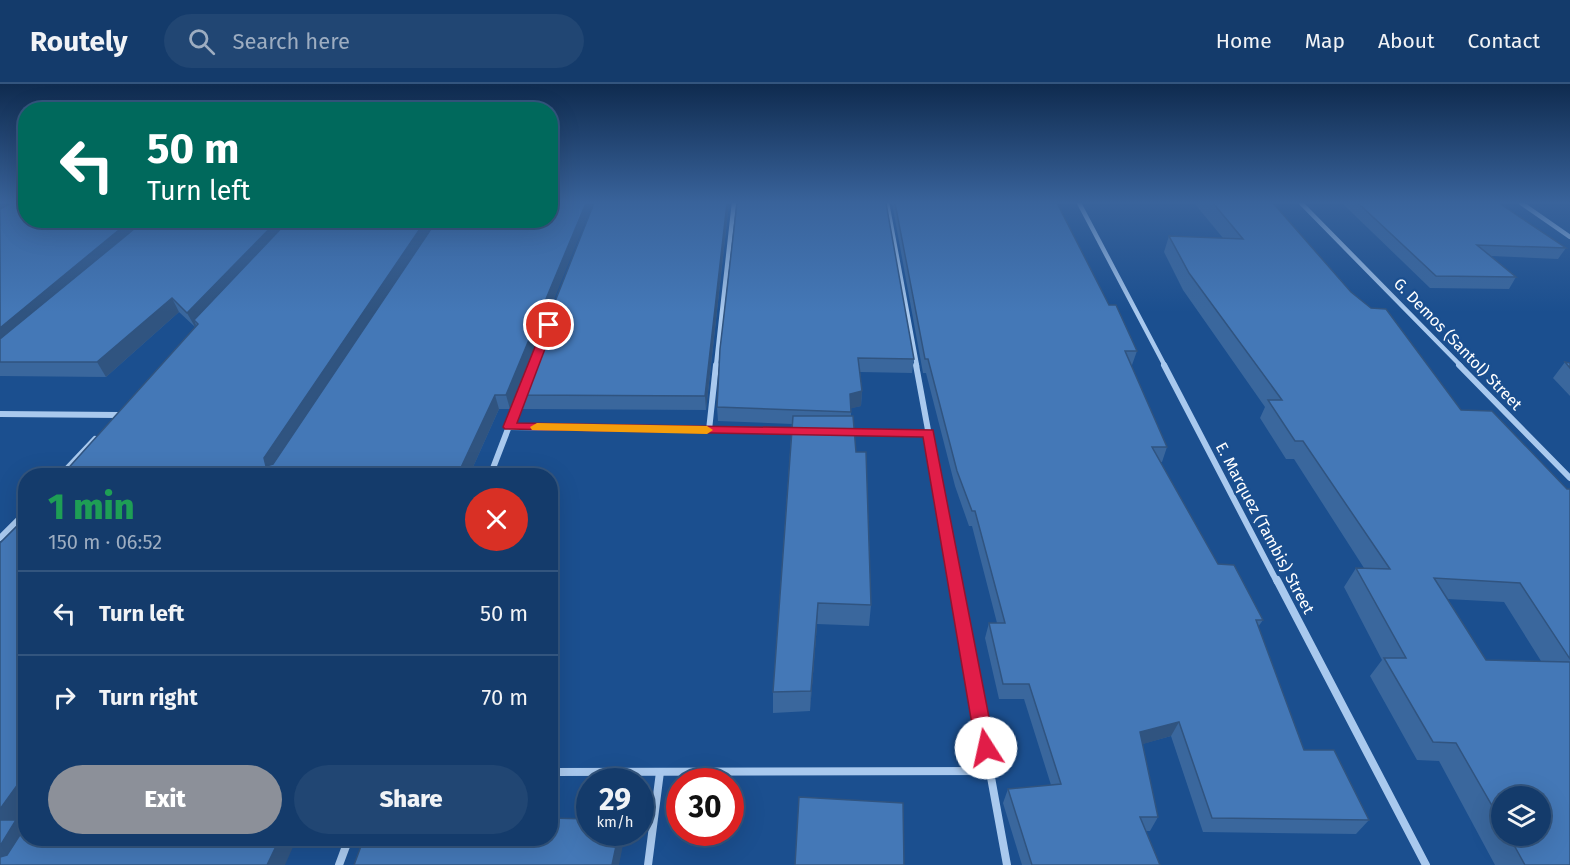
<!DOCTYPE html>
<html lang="en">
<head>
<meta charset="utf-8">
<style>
  :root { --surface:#143b6b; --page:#214673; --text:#f1f3f6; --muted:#9dadc1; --line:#33557e; --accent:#8c9099 }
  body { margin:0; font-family:"Fira Sans",sans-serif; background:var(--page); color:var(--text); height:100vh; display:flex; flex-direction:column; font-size:22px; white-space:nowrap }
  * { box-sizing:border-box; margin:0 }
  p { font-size:20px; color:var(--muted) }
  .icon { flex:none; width:33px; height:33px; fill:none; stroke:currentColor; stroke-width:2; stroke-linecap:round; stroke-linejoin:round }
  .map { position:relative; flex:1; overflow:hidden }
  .drawer { position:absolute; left:18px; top:384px; width:540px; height:378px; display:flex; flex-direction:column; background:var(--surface); border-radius:24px; box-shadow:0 6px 24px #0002,0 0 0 2px var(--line) }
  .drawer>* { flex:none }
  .hud { position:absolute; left:18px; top:18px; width:540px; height:126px; border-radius:24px; box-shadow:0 6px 24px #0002,0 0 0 2px var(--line); background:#00695c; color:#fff; overflow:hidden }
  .controls { position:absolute; left:1491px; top:702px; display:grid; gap:12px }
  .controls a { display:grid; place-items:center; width:60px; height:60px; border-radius:50%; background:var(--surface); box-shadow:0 6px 24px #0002,0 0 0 2px var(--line); font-size:30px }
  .speed { position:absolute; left:576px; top:684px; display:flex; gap:12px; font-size:30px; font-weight:700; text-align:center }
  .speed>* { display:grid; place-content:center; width:78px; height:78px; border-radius:50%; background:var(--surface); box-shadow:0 6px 24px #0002,0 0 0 2px var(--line); line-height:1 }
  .speed small { font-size:15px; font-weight:400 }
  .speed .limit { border:9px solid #d22; background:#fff; color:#111 }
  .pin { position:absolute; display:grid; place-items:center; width:51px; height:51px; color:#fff; margin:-26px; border:3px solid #fff; border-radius:50%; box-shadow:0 2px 6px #0007 }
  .me { position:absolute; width:66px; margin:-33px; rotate:350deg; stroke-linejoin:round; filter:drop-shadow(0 0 4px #0008) }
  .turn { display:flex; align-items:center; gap:21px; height:126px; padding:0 30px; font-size:27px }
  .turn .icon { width:78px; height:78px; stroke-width:2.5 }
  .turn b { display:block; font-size:42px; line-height:51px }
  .round { display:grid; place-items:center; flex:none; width:63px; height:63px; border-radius:32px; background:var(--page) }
  .summary { display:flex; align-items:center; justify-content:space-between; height:102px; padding:0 30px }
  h1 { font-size:36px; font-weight:800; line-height:45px; color:#1e9e55 }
  .button { display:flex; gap:12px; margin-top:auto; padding:12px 30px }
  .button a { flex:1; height:69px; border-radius:36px; background:var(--accent); color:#fff; font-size:24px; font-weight:800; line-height:69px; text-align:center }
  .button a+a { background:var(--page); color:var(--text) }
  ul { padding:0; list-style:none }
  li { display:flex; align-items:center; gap:18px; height:84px; padding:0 30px; border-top:2px solid var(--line) }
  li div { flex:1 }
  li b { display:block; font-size:22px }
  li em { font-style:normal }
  header { display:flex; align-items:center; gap:36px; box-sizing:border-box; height:84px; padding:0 30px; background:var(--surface); border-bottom:2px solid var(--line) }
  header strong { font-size:28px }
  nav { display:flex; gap:33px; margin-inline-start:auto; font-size:21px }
  .search { width:420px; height:54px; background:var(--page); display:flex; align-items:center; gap:15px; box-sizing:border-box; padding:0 21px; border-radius:33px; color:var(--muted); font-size:22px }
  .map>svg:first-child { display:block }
</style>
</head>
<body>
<header>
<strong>Routely</strong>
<div class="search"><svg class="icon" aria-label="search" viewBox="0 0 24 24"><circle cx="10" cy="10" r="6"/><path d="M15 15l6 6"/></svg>Search here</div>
<nav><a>Home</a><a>Map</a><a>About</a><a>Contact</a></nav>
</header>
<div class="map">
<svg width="1570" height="781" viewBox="0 0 1570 781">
  <rect width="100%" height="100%" fill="#1b4f8f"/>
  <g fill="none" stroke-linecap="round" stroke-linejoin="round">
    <g stroke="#a9c9ee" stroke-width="4.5">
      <polyline points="887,119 917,282"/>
      <polyline points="1079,119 1165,282"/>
      <polyline points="1301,119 1461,282"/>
      <polyline points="1521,119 1570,153"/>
      <polyline points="716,282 734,119"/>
    </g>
    <g stroke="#a9c9ee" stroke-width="6">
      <polyline points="916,281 956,498"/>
      <polyline points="1164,281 1277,498"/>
      <polyline points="1459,281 1570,394"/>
      <polyline points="0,330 118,331"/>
      <polyline points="509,343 799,347"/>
      <polyline points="709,346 716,281"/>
      <polyline points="848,348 929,349"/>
      <polyline points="60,392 95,355"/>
      <polyline points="490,392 521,311"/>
      <polyline points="0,454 26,428"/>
    </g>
    <g stroke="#a9c9ee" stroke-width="8">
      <polyline points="955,496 1007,781"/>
      <polyline points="1277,496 1426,781"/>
      <polyline points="550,688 990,687"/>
      <polyline points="339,781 349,754"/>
      <polyline points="648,781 660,688"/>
    </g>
  </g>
  <g fill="#3a679d" fill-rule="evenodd">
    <polygon points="0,119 26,136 550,136 510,325 499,325 469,392 64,392 63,390 195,243 179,228 106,293 0,292"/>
    <polygon points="729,119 706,326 522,325 518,311"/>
    <polygon points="737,119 914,275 912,289 860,288 862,307 861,322 851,324 851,332 871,521 869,542 817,540 810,627 773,629 773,608 792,340 718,337 717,323"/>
    <polygon points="892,119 1057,119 1109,221 1137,267 1132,281 1131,281 1167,363 1162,378 1160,378 1218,480 1263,536 1258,543 1304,666 1369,736 1356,750 1203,748 1171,652 1142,660 1158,733 1150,747 1146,747 1160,781 1022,781 1003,719 1008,705 1051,701 1024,615 999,615 985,554 989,539 997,539 972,442 969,442 955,402 926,289 923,289"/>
    <path d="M 1194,119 L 1273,119 L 1351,208 L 1461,326 L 1567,405 L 1570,405 L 1570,781 L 1495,781 L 1439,677 L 1417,676 L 1370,592 L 1382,576 L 1344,503 L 1356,484 L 1364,484 L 1294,375 L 1286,375 L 1260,334 L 1265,323 L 1183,206 L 1164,168 L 1169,152 L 1223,154 ZM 1447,515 L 1504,518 L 1541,577 L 1486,576 ZM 1502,712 L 1540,752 L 1502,752 Z"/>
    <polygon points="1342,119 1499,119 1566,164 1558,175 1491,172 1516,193 1509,205 1430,204"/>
    <polygon points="1565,278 1570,279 1570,312 1553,294"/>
  </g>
  <g fill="#305480">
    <polygon points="0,119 21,119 0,133"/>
    <polygon points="586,119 593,119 510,325 506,311"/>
    <polygon points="727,119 729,119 706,326 705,312"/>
    <polygon points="131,136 152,136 0,266 0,244"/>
    <polygon points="278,136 295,136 194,236 196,241 195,243 187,229"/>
    <polygon points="426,136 438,136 272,389 266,382 264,374"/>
    <polygon points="172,214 179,228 106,293 97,278"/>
    <polygon points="862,307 861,322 849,325 850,310"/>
    <polygon points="495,311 499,325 469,392 457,392"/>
    <polygon points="818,519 817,540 810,627 811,607"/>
    <polygon points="1179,638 1171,652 1133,663 1140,648"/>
    <polygon points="26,689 26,726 18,737 26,743 14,781 0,774 0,725"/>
    <polygon points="619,748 624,748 625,751 619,781 612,781"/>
    <polygon points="280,754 297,754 285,781 267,781"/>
  </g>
  <g fill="#4478b7" stroke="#305480" stroke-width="1.5">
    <polygon points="11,119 26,119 26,136 131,136 0,244 0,125"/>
    <polygon points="550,119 586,119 506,311 495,311 457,392 65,392 67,390 63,390 198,240 194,236 289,136 426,136 264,374 266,382 273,380 437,136 550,136"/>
    <polygon points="594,119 727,119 705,312 518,311"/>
    <polygon points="737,119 886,119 914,275 858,274 862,307 850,310 851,328 717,323 720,265"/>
    <polygon points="895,119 1057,119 1109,221 1116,221 1137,267 1125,267 1167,363 1152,363 1218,480 1234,481 1263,536 1256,536 1304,666 1334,666 1369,736 1212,734 1179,638 1140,648 1158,733 1140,733 1160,781 1032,781 1008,705 1061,700 1029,600 1003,600 989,539 1005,539 975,427 972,427 957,387 928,275 925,275"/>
    <polygon points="1213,119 1273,119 1351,208 1371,224 1386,225 1461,326 1492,327 1567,405 1570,405 1570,575 1520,499 1434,494 1486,576 1570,578 1570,781 1525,781 1509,752 1540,752 1540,712 1502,712 1502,739 1456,659 1433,658 1384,574 1406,574 1356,484 1390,485 1303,357 1295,357 1268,316 1282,316 1189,189 1169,152 1243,155"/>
    <polygon points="1358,119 1499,119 1566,164 1477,161 1516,193 1436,192"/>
    <polygon points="145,136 278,136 187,229 172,214 97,278 0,278 0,255"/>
    <polygon points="1565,278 1570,279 1570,284"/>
    <polygon points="793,332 853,332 856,368 866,368 871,521 818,519 811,607 773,608"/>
    <polygon points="26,433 26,689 0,725 0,459"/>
    <polygon points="799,713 903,719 904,781 795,781"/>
    <polygon points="550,734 590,735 590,748 619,748 612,781 354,781 364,754 550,754"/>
    <polygon points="0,736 16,736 0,762"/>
    <polygon points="24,736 26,736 26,754 280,754 267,781 0,781 0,773 7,771 25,743"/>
  </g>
  <linearGradient id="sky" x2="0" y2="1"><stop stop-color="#0f2b4f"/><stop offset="0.52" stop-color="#39639b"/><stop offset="1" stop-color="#39639b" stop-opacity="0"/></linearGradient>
  <rect width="1570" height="228" fill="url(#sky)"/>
  <polygon fill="#e11d48" stroke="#92132f" stroke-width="1.5" points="545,238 554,241 517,339 933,346 995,664 992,670 986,673 979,670 976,664 923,353 505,345 503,343"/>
  <polygon fill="#f59e0b" points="537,339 707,342 713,346 707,350 532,346 530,343"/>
  <g text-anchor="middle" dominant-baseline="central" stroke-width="4.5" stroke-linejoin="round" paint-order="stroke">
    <g font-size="16" fill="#fff" stroke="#1b4f8f">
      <text transform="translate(1458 260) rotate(46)">G. Demos (Santol) Street</text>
      <text transform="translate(1265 444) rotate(62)">E. Marquez (Tambis) Street</text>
    </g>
  </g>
</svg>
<div class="controls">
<a><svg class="icon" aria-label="layers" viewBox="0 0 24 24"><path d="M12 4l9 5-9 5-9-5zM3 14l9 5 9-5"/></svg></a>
</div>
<div class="speed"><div>29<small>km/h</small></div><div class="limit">30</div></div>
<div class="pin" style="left:549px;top:241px;background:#d93025"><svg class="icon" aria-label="arrive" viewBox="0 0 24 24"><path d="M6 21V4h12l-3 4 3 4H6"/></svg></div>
<svg class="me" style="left:986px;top:664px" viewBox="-20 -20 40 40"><circle r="19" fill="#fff"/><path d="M0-13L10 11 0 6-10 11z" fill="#e11d48"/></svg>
<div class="hud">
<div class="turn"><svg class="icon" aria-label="left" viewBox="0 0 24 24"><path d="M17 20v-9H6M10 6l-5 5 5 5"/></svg><div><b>50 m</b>Turn left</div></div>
</div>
<section class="drawer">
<div class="summary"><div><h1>1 min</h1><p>150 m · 06:52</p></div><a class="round" style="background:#d93025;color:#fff"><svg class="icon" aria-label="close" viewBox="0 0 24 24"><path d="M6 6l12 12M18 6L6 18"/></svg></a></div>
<ul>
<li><svg class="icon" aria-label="left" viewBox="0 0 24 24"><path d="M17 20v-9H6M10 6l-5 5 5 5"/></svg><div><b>Turn left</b></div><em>50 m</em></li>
<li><svg class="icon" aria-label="right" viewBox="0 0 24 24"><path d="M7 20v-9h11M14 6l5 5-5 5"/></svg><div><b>Turn right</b></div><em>70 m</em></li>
</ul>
<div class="button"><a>Exit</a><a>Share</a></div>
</section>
</div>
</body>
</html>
